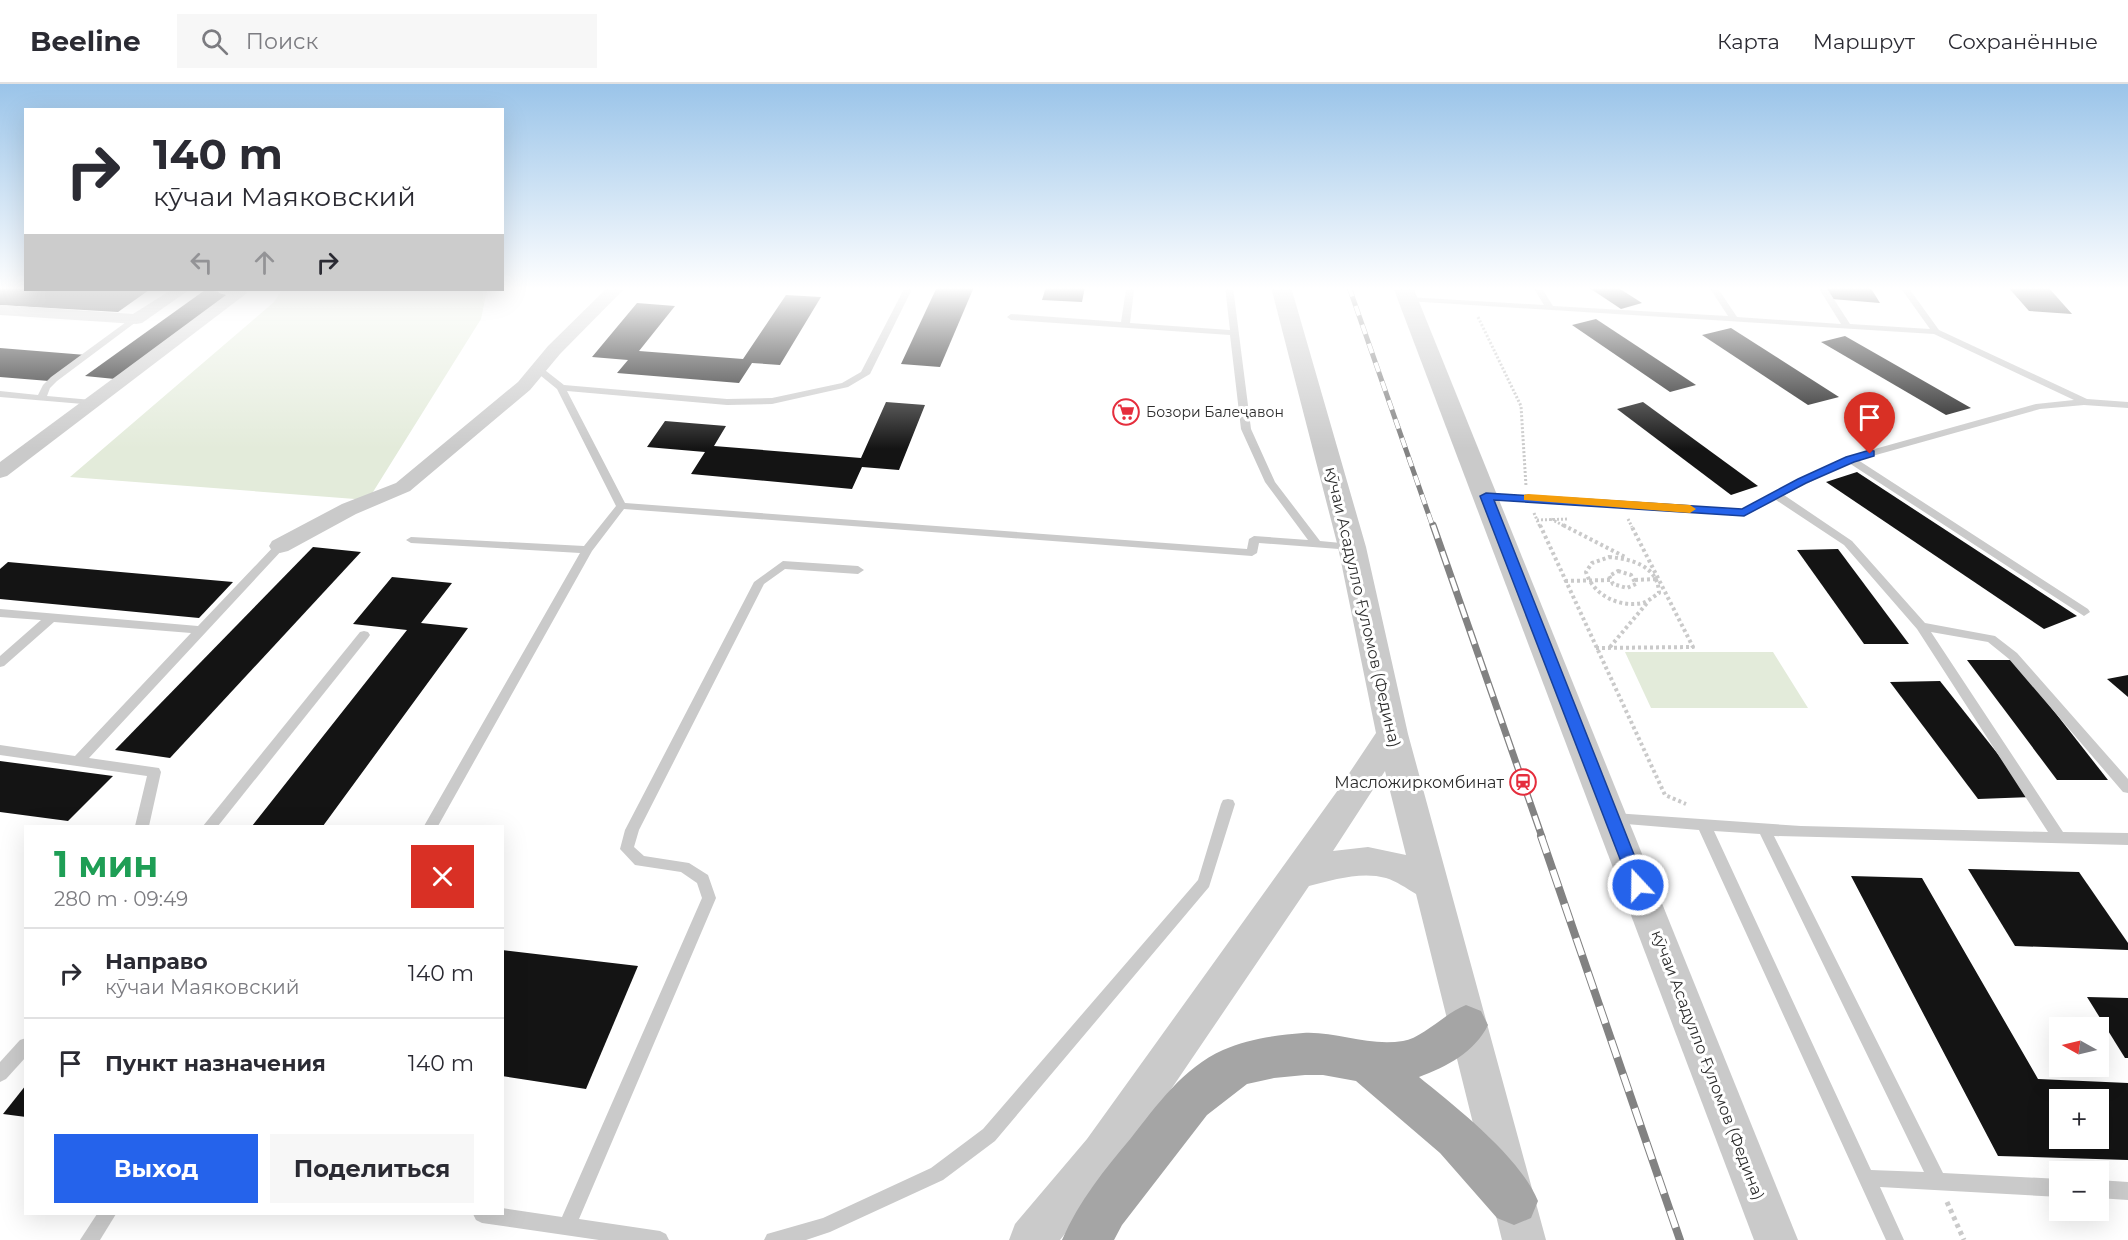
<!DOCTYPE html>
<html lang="ru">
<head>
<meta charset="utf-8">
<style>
  :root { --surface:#fff; --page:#f7f7f7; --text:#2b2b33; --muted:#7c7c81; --line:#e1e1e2; --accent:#2563eb }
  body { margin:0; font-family:Montserrat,sans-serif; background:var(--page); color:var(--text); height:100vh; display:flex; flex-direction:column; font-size:22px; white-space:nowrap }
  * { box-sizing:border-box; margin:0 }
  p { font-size:20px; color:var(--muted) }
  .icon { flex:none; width:33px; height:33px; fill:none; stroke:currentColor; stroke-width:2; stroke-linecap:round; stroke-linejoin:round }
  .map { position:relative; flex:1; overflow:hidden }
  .panel { position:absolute; left:24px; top:741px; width:480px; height:390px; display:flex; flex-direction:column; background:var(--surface); border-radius:0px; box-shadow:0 6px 24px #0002 }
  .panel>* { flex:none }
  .top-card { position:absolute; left:24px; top:24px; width:480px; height:183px; border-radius:0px; box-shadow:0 6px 24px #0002; background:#fff; color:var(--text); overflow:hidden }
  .needle { width:39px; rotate:278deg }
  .tools { position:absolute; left:2049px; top:933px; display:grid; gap:12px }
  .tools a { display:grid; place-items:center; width:60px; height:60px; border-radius:0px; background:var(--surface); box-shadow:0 6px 24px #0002; font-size:30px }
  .pin { position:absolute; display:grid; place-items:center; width:51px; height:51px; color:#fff; margin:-62px -26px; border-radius:50% 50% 50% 0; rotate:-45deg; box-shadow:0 0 6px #0007 }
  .pin .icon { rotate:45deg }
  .me { position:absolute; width:66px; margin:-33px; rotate:339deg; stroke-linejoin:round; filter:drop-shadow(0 0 4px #0008) }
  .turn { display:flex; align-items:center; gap:21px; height:126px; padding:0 30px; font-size:27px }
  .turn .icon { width:78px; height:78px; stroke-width:2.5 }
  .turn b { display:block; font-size:42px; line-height:51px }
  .lanes { display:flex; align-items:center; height:57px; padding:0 30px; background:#0003; justify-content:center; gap:30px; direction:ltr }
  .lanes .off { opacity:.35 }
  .round { display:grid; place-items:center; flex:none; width:63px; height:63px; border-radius:0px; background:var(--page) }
  .headline { display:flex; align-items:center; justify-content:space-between; height:102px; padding:0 30px }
  h1 { font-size:36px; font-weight:700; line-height:45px; color:#1e9e55 }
  .cta { display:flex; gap:12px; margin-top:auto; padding:12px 30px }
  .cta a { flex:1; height:69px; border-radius:0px; background:var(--accent); color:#fff; font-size:24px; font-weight:700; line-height:69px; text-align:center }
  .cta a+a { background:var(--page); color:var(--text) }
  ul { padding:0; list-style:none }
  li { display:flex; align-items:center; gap:18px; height:90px; padding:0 30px; border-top:2px solid var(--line) }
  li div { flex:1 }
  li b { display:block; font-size:22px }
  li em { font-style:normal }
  header { display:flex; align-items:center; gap:36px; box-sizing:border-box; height:84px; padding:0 30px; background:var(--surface); border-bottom:2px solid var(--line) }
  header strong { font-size:28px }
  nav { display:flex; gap:33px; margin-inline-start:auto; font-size:21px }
  .search { width:420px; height:54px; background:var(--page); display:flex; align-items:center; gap:15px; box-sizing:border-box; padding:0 21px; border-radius:0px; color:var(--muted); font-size:22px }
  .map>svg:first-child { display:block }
</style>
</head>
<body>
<header>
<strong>Beeline</strong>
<div class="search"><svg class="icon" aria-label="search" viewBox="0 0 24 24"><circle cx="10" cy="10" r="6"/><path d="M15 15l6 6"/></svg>Поиск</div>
<nav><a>Карта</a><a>Маршрут</a><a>Сохранённые</a></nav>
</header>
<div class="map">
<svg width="2128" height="1156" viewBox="0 0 2128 1156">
  <rect width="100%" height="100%" fill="#fff"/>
  <g fill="#e3ebda">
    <polygon points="282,206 487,206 481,235 368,416 70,393 274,218"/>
    <polygon points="1625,568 1773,568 1808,624 1651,624"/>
  </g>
  <g fill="#141414" fill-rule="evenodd">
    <polygon points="0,203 26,203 26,206 149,206 118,228 0,221"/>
    <polygon points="937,203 974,203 940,283 901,280"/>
    <polygon points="1046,203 1085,203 1082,218 1042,216"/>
    <polygon points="1588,203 1617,203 1642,219 1621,225"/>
    <polygon points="1825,203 1870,203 1880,219 1832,215"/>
    <polygon points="2008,203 2048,203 2072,230 2029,227"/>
    <polygon points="205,206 232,209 115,295 85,292"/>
    <polygon points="786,211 821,213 780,281 752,279 739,299 617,289 628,276 592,273 637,219 675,222 639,267 743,275"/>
    <polygon points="1596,235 1696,301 1670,308 1572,241"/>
    <polygon points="1731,244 1839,313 1808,321 1702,251"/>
    <polygon points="1845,252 1971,324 1946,331 1821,258"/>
    <polygon points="0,264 86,271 49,297 0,293"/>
    <polygon points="886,318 925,321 899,386 862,383 852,405 691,390 705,368 647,363 665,337 726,342 714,362 861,374"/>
    <polygon points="1643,318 1758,402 1731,411 1617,325"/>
    <polygon points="1857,388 2077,532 2044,545 1826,398"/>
    <polygon points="313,463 361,468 170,674 115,666"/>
    <polygon points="1838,465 1909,560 1864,560 1797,466"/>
    <polygon points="8,478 233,498 199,534 0,515 0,485"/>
    <polygon points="392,493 452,499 421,539 468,544 323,742 252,742 407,546 353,540"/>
    <polygon points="1967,576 2014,576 2108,696 2057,696"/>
    <polygon points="2128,591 2128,613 2107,595"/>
    <polygon points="1940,597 2032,713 1978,715 1890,598"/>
    <polygon points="0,677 113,692 68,737 0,728"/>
    <polygon points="1968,785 2079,788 2128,859 2128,866 2015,862"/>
    <path d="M 1851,792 L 1922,794 L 2038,995 L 2128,999 L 2128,1076 L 1998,1072 ZM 2060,1016 L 2098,1016 L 2098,1054 L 2060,1054 Z"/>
    <polygon points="502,866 638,882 586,1005 502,992"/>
    <polygon points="2087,913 2128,914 2128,974 2125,974"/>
    <polygon points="26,1001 26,1033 3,1030"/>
  </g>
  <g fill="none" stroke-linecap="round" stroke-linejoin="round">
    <g stroke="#cacaca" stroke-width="3" stroke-dasharray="2 2" stroke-linecap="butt">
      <polyline points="1478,233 1521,322 1526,402"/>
      <polyline points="1534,429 1540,443"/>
      <polyline points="1551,435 1566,443"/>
      <polyline points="1628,435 1632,443"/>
      <polyline points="1537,436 1569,435"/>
    </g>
    <g stroke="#cacaca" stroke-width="4" stroke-dasharray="3 3" stroke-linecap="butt">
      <polyline points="1540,441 1665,711 1686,720"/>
      <polyline points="1563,441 1625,473"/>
      <path d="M 1609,473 C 1632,475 1658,482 1659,509 C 1654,512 1649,517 1643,519 C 1619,524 1593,511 1586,488 L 1592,479 Z"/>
      <polygon points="1618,487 1631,491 1636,500 1627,504 1613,500 1609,492"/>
      <polyline points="1635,496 1657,495"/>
      <polyline points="1565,497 1610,496"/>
      <polyline points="1610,563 1647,519"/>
      <polyline points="1596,564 1693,563 1631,441"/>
    </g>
    <polyline stroke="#cacaca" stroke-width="5" stroke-dasharray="4 4" stroke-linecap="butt" points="1947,1118 1964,1156"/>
    <g fill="#cacaca" fill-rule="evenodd">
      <polygon points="905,203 913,203 870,290 848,303 772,320 727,321 567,307 625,419 1247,465 1249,455 1254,452 1308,456 1265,398 1241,345 1230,251 1011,236 1007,233 1011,230 1121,238 1126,206 1130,204 1134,206 1130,239 1230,246 1225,203 1233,203 1251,345 1275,398 1320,457 1352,460 1357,463 1352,466 1259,459 1257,469 1252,472 624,425 592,467 438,742 424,742 580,469 411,459 406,456 411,453 584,462 616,422 557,305 535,287 535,283 541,283 564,301 727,315 772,314 842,299 861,288"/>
      <path d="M 1533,203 L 1541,203 L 1553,222 L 1728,232 L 1709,203 L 1717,203 L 1737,233 L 1841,240 L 1818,203 L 1826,203 L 1850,240 L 1930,245 L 1900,203 L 1908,203 L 1939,246 L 2087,315 L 2128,318 L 2128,324 L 2084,321 L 2040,325 L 1858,376 L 2088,525 L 2090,528 L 2084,532 L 1849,379 L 1784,411 L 1852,457 L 1925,539 L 1995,552 L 2017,569 L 2128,695 L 2128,709 L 2123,708 L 2009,575 L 1988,558 L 1931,548 L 2063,748 L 2128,749 L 2128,761 L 1774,752 L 1943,1089 L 2060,1095 L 2060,1113 L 1880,1103 L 1904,1156 L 1886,1156 L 1699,746 L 1614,739 L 1609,738 L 1607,734 L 1609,730 L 1614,729 L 1801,742 L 2048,748 L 1917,545 L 1844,461 L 1776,416 L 1744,432 L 1486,415 L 1481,412 L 1486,409 L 1742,426 L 1798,395 L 1846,373 L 2036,320 L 2074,316 L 1934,250 L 1408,217 L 1404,215 L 1408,213 L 1544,221 ZM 1714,747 L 1760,750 L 1924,1088 L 1871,1086 Z"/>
      <polygon points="133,233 140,235 57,297 50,304 47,312 92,316 97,319 95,321 0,313 0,307 38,311 43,301 51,293"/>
      <polygon points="280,459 284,460 285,462 284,464 89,674 159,684 161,688 149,742 135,742 147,692 0,671 0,661 75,672 191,549 54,538 4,582 0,583 0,572 41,536 0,533 0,525 198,542 276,460"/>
      <polygon points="783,477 858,482 864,486 858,490 785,485 764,500 639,746 634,763 644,772 689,779 708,791 716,814 579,1135 660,1147 666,1150 669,1156 599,1156 482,1139 476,1136 473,1130 502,1130 502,1124 562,1133 702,814 697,799 681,788 635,781 620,765 625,746 754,498"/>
      <polygon points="364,547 368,548 370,551 368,554 218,742 203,742 360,548"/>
      <polygon points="1228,715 1233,716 1235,720 1209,803 995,1057 943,1096 830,1148 806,1156 764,1156 767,1150 823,1134 931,1084 983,1045 1198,796 1221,720 1223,716"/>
      <polygon points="26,954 26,973 6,995 0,998 0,978 20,956"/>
      <polygon points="2098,1096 2128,1098 2128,1116 2098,1114"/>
      <polygon points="97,1130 116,1130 100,1156 80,1156"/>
    </g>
    <g fill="#cacaca" fill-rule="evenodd">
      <polygon points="608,203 626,203 560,270 530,306 410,407 356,430 288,467 280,469 272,467 269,462 272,457 342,420 396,399 518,298 548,262"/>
      <polygon points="171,206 189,206 142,239 136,240 0,231 0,221 133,230"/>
      <polygon points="217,206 245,206 247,209 7,392 0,394 0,378 226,211 219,209"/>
    </g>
    <g fill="#cacaca" fill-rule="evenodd">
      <path d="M 1271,203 L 1291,203 L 1366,463 L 1408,650 L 1546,1156 L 1502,1156 L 1416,810 C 1406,804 1396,797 1386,794 C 1361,787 1333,796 1309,802 L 1117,1085 L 1060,1156 L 1009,1156 L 1015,1140 L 1087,1055 L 1338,706 L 1376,649 L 1338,463 ZM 1385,687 L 1406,771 L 1368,763 L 1333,767 Z"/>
      <polygon points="1393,203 1413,203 1798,1156 1754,1156"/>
    </g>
    <path fill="#a5a5a5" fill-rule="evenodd" d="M 1466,921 L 1481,927 L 1488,941 C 1475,968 1446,983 1419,993 C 1456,1023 1520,1073 1538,1117 L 1531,1134 L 1514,1141 L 1497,1134 L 1440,1069 L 1356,997 L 1323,991 L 1305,991 L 1274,994 L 1247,1000 L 1207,1031 L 1122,1141 L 1114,1156 L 1062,1156 C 1079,1117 1104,1086 1131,1054 C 1157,1021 1183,984 1223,966 C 1247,955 1276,951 1303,949 C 1336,947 1369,963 1403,957 C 1423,954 1445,929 1466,921 Z"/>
    <g stroke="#828282" stroke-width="5">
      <polyline id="rail-far2" points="1349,203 1433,443"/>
    </g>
    <g stroke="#828282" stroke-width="7">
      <polyline id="rail-far1" points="1433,441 1542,753"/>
    </g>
    <g stroke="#828282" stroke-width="8">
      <polyline id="rail" points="1541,752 1680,1156"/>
    </g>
    <use href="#rail-far2" stroke="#fff" stroke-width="4" stroke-dasharray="10" stroke-linecap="butt"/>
    <use href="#rail-far1" stroke="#fff" stroke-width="4.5" stroke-dasharray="14" stroke-linecap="butt"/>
    <use href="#rail" stroke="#fff" stroke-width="6" stroke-dasharray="18" stroke-linecap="butt"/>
  </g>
  <linearGradient id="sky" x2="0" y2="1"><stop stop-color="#9ac4e9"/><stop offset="0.56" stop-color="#fff"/><stop offset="1" stop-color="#fff" stop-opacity="0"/></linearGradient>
  <rect width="2128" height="365" fill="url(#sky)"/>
  <polygon fill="#2563eb" stroke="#184099" stroke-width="1.5" points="1870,366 1874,367 1874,372 1854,378 1806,399 1744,432 1494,416 1646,801 1644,806 1638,808 1632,806 1480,412 1486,409 1742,425 1798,395 1846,373"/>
  <polygon fill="#f59e0b" points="1528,410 1690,421 1696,425 1690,429 1524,416 1524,411"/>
  <defs>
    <g id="supermarket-ring" transform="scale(1.35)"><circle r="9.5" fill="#fff" stroke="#e52e3d" stroke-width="1.5"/><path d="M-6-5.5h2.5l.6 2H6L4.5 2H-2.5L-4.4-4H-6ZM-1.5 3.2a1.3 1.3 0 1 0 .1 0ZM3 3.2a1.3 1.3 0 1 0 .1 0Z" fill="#e52e3d"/></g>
    <g id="station-ring" transform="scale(1.35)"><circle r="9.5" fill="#fff" stroke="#e52e3d" stroke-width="1.5"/><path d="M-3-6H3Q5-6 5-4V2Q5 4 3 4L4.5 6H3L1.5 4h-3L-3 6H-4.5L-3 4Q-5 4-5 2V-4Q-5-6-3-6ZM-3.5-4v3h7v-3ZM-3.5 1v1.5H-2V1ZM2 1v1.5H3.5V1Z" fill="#e52e3d"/></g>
  </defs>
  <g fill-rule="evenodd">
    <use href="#supermarket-ring" x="1126" y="328"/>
    <use href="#station-ring" x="1523" y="698"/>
  </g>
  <g text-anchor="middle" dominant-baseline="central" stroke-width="6" stroke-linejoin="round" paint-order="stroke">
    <g font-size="14" fill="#2d2d2d" stroke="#fff" text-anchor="start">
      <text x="1146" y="328">Бозори Балеҷавон</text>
    </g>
    <g font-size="16" fill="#2d2d2d" stroke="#fff">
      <text transform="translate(1363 523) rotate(77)">кӯчаи Асадулло Ғуломов (Федина)</text>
      <text transform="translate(1708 981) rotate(69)">кӯчаи Асадулло Ғуломов (Федина)</text>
    </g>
    <g font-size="16" fill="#2d2d2d" stroke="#fff" text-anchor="end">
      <text x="1504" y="698">Масложиркомбинат</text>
    </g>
  </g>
</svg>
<div class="tools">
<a><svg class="needle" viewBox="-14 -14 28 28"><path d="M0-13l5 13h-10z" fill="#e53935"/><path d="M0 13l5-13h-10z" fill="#7c7c81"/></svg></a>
<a>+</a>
<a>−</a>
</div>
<div class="pin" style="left:1870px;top:370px;background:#d93025"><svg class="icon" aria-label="arrive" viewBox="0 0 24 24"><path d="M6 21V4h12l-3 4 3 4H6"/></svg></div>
<svg class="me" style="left:1638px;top:801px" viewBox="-20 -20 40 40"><circle r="17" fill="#2563eb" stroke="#fff" stroke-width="3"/><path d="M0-11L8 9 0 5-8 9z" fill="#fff"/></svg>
<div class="top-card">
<div class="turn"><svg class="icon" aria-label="right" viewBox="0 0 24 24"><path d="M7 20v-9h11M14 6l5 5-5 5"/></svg><div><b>140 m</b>кӯчаи Маяковский</div></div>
<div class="lanes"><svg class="icon off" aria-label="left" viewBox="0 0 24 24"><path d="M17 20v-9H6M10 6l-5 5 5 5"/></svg><svg class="icon off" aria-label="ahead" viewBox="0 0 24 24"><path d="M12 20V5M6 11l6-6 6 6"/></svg><svg class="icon" aria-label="right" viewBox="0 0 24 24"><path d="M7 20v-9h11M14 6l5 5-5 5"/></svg></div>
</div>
<section class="panel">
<div class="headline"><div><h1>1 мин</h1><p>280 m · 09:49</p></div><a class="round" style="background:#d93025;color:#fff"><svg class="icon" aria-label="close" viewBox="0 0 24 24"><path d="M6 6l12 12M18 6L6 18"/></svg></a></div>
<ul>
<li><svg class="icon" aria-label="right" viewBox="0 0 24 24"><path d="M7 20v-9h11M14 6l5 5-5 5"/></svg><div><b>Направо</b><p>кӯчаи Маяковский</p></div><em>140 m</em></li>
<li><svg class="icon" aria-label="arrive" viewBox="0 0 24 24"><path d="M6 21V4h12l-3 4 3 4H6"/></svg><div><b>Пункт назначения</b></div><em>140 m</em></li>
</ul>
<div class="cta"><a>Выход</a><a>Поделиться</a></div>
</section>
</div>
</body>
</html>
